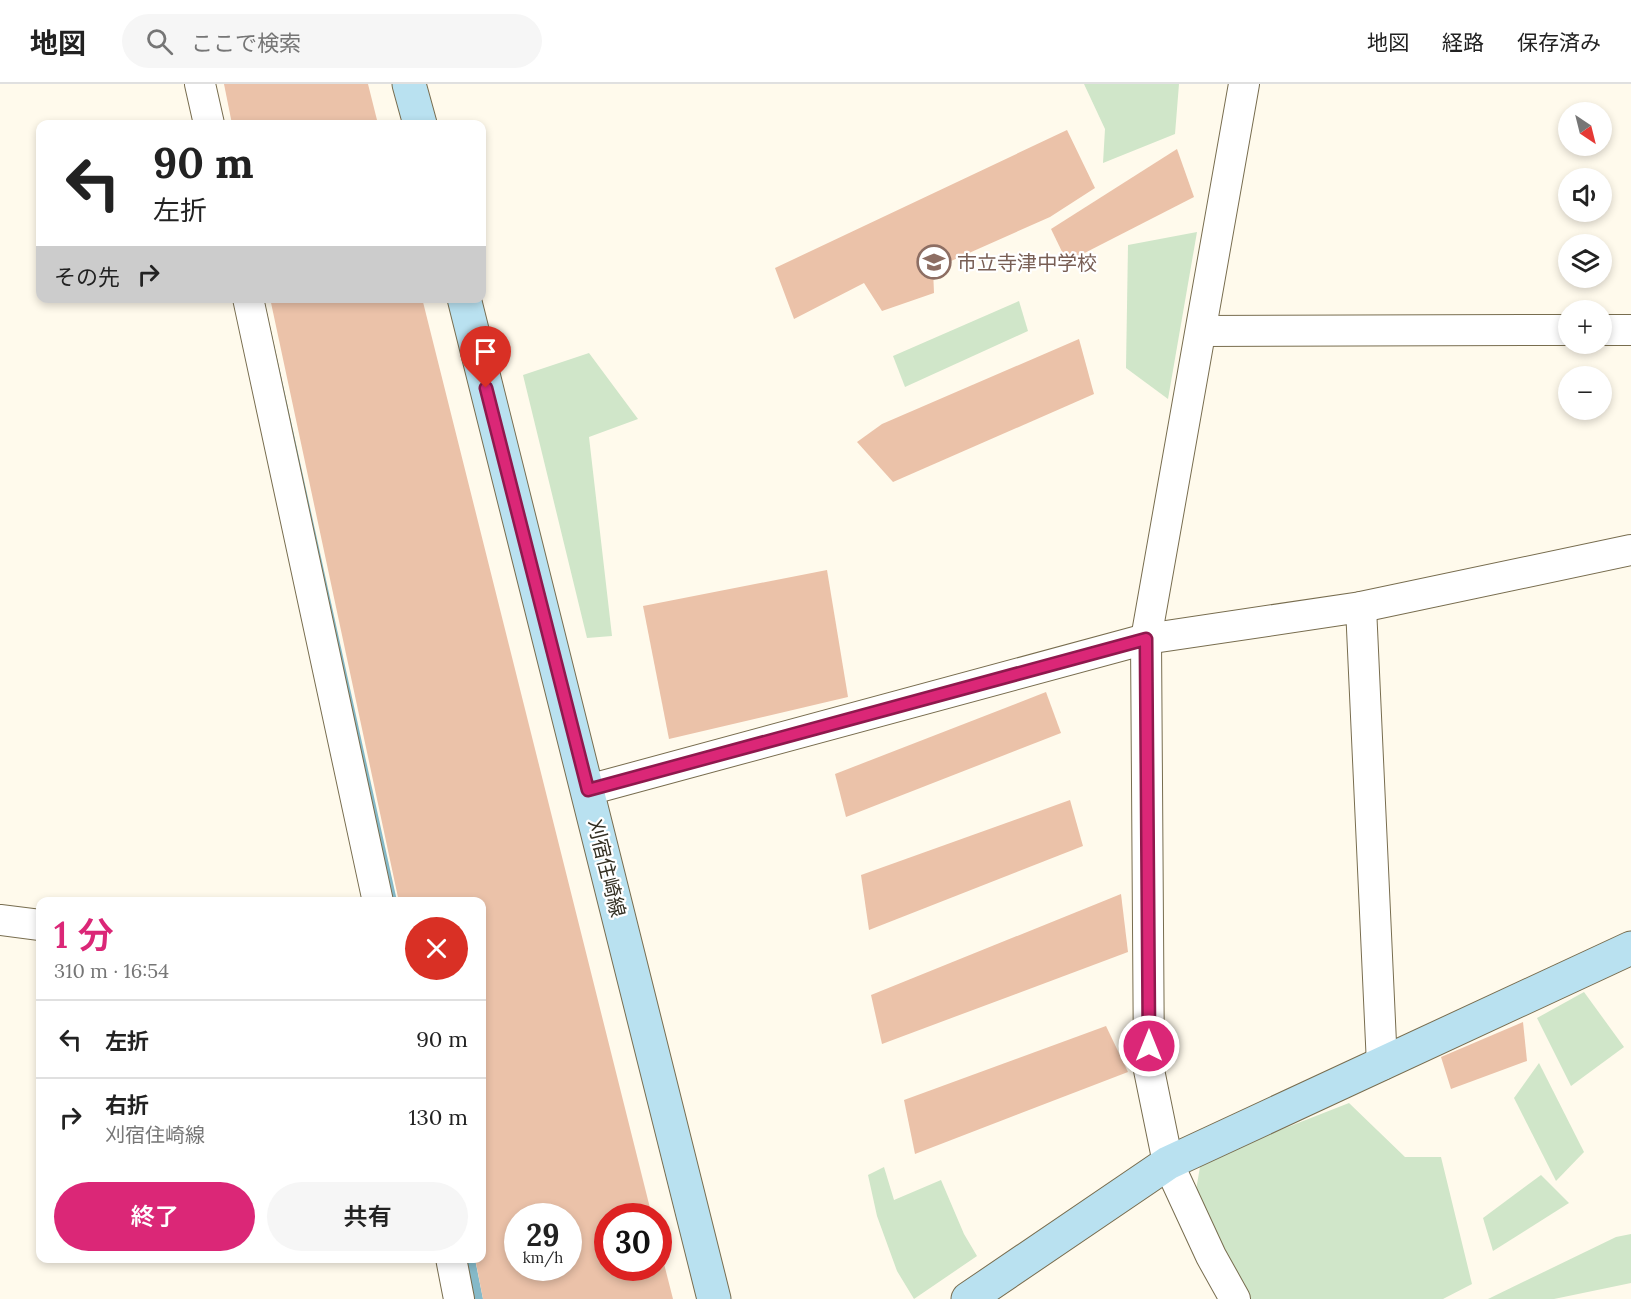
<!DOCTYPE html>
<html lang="ja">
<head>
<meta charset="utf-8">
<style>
  :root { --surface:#fff; --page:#f6f6f6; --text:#222; --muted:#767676; --line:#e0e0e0; --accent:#db2777 }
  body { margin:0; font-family:Lora,"Noto Sans JP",serif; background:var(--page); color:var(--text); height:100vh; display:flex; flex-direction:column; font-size:22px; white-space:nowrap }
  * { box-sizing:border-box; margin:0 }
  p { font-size:20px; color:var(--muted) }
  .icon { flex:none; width:33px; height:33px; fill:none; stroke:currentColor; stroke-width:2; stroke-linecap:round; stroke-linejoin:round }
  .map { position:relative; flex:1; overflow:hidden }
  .side { position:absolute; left:36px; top:813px; width:450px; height:366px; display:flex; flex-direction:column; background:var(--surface); border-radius:12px; box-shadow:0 3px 9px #0003 }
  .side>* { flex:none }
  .guide { position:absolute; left:36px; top:36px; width:450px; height:183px; border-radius:12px; box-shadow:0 3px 9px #0003; background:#fff; color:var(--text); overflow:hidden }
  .needle { width:39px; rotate:145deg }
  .controls { position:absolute; left:1558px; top:18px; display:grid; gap:12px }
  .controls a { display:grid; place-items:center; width:54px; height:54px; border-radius:50%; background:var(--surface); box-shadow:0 3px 9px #0003; font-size:30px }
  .speed { position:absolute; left:504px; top:1119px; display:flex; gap:12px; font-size:30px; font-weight:700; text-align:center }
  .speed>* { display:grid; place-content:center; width:78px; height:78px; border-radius:50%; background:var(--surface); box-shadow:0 3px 9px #0003; line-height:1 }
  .speed small { font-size:15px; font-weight:400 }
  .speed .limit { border:9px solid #d22; background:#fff; color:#111 }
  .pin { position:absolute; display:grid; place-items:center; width:51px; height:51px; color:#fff; margin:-62px -26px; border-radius:50% 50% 50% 0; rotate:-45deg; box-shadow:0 0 6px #0007 }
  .pin .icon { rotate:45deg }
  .me { position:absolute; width:66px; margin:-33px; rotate:0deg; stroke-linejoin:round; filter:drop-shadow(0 0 4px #0008) }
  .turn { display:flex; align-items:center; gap:21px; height:126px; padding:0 18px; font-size:27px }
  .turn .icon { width:78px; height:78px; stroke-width:2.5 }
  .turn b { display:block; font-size:42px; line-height:51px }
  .then { display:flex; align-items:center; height:57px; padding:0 18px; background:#0003; gap:12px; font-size:22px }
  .round { display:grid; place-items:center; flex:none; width:63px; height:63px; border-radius:32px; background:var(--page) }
  .summary { display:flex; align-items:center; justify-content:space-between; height:102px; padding:0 18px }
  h1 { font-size:36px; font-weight:600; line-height:45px; color:var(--accent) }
  .action { display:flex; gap:12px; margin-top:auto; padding:12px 18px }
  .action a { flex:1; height:69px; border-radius:36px; background:var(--accent); color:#fff; font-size:24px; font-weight:600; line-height:69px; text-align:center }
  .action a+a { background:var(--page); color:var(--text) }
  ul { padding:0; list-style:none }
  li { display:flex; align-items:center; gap:18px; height:78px; padding:0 18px; border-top:2px solid var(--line) }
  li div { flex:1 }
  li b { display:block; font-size:22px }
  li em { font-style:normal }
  header { display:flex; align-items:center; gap:36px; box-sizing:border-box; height:84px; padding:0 30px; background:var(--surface); border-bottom:2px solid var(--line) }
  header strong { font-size:28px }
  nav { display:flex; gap:33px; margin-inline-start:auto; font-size:21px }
  .search { width:420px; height:54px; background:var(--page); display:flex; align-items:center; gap:15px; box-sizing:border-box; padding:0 21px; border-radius:33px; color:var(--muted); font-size:22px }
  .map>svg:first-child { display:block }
</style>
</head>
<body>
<header>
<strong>地図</strong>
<div class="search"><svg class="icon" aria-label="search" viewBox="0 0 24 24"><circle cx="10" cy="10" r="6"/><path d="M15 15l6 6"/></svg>ここで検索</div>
<nav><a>地図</a><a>経路</a><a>保存済み</a></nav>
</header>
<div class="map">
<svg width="1631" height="1215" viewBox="0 0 1631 1215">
  <rect width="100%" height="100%" fill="#fffaec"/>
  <g fill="#d0e6c9">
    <polygon points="1084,0 1179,0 1175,50 1103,79 1105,45"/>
    <polygon points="1197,148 1168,315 1126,284 1128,161"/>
    <polygon points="1019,217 1028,247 905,303 893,272"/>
    <polygon points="589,269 638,335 589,353 612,552 587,554 523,291"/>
    <polygon points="1584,908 1624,963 1571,1002 1537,934"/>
    <polygon points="1539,979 1584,1068 1556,1097 1514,1014"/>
    <polygon points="1349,1019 1405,1073 1441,1073 1472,1200 1443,1215 1251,1215 1195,1112 1201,1077"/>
    <polygon points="884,1083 894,1116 941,1096 964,1150 977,1172 914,1215 897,1187 877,1132 868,1091"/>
    <polygon points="1541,1091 1569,1119 1493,1167 1483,1134"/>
    <polygon points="1631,1150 1631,1199 1554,1215 1488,1215 1616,1153"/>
  </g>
  <g fill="#85b9c8">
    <polygon points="253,215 264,215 397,817 381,817"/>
    <polygon points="456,1175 475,1175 483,1215 464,1215"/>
  </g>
  <g fill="#ebc2a9" fill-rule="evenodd">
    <polygon points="224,0 368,0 378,40 232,40"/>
    <polygon points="1067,46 1095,104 1050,133 933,185 934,209 882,227 864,199 794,235 775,184"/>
    <polygon points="1177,65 1194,113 1067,178 1051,145"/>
    <path d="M 270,214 L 422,214 L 652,1132 L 608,1132 L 608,1184 L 658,1184 L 659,1160 L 673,1215 L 483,1215 L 475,1174 L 482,1174 L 482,818 L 399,818 ZM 518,1132 L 568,1132 L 568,1184 L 518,1184 Z"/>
    <polygon points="1079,255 1094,310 893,398 857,358 882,340"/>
    <polygon points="827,486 848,613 669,655 643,522"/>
    <polygon points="1046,608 1061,649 846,733 835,690"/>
    <polygon points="1070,716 1083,762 869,846 861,791"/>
    <polygon points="1121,810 1128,868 882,960 871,911"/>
    <polygon points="1523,938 1527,977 1451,1005 1441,973"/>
    <polygon points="1106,942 1128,988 915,1070 904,1016"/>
  </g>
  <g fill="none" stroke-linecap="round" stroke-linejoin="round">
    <g stroke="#786d4f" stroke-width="32">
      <g id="street">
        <polyline points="200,0 209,40"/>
        <polyline points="248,214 378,818"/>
        <polyline points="1602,246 1631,246"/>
        <polyline points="1201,247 1569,246"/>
        <polyline points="1361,523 1631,466"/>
        <polyline points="588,706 1146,555 1361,523 1382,981"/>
        <polyline points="0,836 40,841"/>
        <polyline points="451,1174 459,1215"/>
        <polyline points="1235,1215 1211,1172 1168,1079 1149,986 1146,555 1244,0"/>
      </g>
    </g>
    <g stroke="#786d4f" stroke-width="35">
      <g id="secondary">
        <polyline points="409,0 420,40"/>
        <polyline points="464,214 714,1215"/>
        <polyline points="968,1215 1168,1079 1631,864"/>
      </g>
    </g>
    <use href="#street" stroke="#fff" stroke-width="30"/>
    <use href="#secondary" stroke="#b9e1f0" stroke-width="33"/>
  </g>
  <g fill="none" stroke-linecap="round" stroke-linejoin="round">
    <g stroke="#8e194d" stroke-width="15">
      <polyline id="route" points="486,304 588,706 1146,555 1149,962"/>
    </g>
    <use href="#route" stroke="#db2777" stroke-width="10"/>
  </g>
  <defs>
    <g id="school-ring" transform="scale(1.725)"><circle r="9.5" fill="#fff" stroke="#8d6e63" stroke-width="1.5"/><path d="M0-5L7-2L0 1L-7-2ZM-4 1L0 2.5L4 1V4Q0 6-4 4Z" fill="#8d6e63"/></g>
  </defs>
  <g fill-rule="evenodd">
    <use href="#school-ring" x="934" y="178"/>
  </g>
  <g text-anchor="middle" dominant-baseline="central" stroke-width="4.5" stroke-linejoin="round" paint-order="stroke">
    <g font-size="20" fill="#785e54" stroke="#fff" text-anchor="start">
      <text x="957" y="178">市立寺津中学校</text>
    </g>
    <g font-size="20" fill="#332f22" stroke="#fff">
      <text transform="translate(607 784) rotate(76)">刈宿住崎線</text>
    </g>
  </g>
</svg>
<div class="controls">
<a><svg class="needle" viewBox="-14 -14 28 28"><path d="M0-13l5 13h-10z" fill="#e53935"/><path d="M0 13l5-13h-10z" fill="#767676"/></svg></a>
<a><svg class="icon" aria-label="sound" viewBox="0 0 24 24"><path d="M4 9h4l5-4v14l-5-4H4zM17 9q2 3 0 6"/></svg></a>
<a><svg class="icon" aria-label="layers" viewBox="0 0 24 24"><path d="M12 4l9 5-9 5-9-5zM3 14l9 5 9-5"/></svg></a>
<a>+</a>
<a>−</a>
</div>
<div class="speed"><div>29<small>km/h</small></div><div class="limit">30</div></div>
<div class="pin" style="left:486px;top:304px;background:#d93025"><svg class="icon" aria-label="arrive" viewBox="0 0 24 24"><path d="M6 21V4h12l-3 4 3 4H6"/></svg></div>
<svg class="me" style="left:1149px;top:962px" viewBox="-20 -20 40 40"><circle r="17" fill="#db2777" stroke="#fff" stroke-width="3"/><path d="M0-11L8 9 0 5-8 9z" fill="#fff"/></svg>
<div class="guide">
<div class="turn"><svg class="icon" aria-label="left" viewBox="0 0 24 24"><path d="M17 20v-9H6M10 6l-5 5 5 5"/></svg><div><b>90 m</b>左折</div></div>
<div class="then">その先<svg class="icon" aria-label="right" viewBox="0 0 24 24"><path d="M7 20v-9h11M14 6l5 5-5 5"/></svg></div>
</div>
<section class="side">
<div class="summary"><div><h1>1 分</h1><p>310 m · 16:54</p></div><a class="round" style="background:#d93025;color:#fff"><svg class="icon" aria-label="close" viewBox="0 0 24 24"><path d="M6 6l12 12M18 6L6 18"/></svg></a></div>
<ul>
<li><svg class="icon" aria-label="left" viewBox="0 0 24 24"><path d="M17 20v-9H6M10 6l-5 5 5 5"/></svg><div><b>左折</b></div><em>90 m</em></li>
<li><svg class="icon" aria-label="right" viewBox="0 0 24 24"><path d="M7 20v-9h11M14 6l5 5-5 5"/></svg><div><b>右折</b><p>刈宿住崎線</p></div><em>130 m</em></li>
</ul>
<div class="action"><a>終了</a><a>共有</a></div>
</section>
</div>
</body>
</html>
